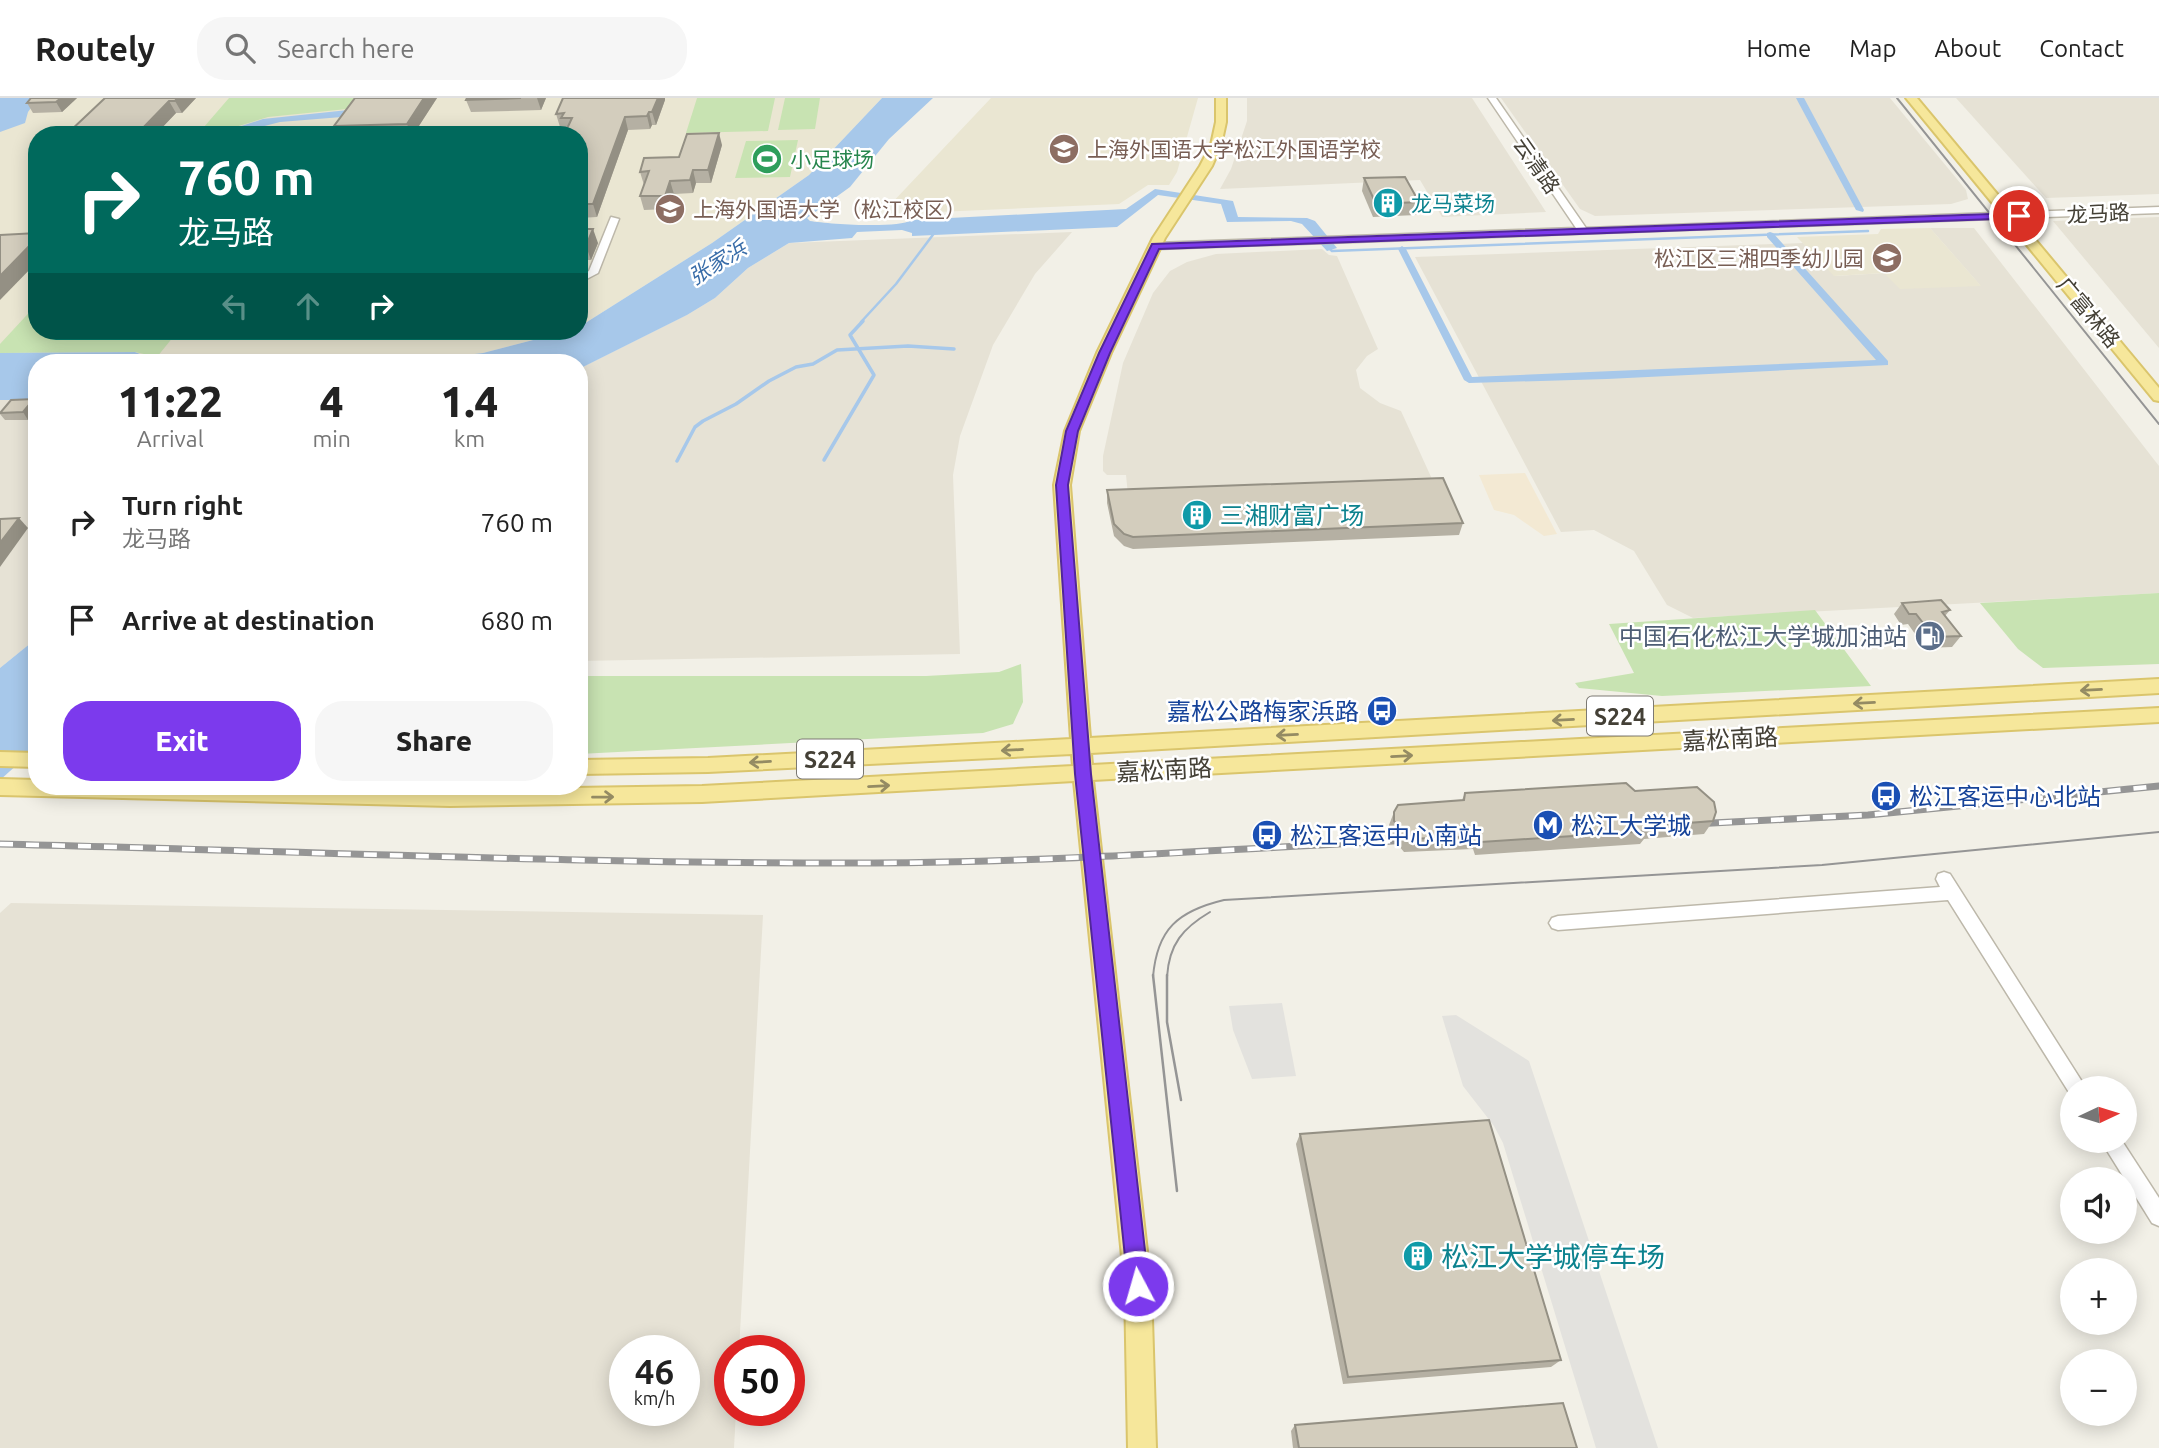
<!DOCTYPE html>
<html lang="en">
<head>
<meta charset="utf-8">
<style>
  :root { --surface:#fff; --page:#f6f6f6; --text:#222; --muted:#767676; --line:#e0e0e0; --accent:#7c3aed }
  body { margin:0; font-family:Ubuntu,"Noto Sans SC",sans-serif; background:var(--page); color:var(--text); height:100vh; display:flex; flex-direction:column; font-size:26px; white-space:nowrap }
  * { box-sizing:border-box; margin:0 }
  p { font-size:23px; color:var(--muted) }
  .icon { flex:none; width:38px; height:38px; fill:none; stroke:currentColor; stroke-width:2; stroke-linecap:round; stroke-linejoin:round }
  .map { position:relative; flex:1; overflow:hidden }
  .details { position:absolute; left:28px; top:256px; width:560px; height:441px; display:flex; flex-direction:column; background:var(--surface); border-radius:28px; box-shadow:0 4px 18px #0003 }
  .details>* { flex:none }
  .banner { position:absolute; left:28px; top:28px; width:560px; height:214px; border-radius:28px; box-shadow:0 4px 18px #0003; background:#00695c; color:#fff; overflow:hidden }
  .needle { width:46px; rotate:86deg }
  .fabs { position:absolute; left:2060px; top:978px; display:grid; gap:14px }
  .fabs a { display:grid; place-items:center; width:77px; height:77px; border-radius:50%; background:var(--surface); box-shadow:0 4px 18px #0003; font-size:35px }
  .speed { position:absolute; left:609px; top:1237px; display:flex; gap:14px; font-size:35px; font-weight:700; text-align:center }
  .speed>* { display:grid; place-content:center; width:91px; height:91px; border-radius:50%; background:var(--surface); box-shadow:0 4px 18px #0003; line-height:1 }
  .speed small { font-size:18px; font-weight:400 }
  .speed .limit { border:10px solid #d22; background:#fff; color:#111 }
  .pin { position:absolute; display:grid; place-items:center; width:60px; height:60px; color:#fff; margin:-30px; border:4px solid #fff; border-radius:50%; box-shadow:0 2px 7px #0007 }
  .me { position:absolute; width:77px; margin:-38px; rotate:354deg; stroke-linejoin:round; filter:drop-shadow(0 0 5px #0008) }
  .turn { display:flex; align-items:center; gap:24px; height:147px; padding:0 35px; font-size:32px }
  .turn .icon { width:91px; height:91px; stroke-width:2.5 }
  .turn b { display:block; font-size:49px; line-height:60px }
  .lanes { display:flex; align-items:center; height:66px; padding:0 35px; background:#0003; justify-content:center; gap:35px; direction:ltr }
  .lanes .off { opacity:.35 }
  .eta { display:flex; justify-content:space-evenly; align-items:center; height:119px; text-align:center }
  .eta b { font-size:42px; font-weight:800; line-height:49px }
  .action { display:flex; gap:14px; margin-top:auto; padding:14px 35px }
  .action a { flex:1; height:80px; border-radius:28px; background:var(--accent); color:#fff; font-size:28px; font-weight:800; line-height:80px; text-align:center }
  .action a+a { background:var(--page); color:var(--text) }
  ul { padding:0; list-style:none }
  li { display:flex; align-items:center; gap:21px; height:98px; padding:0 35px }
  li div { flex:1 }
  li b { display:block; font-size:26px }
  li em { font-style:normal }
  header { display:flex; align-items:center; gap:42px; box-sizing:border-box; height:98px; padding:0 35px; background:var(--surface); border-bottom:2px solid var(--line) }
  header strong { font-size:33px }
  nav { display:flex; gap:38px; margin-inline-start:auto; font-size:24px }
  .search { width:490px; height:63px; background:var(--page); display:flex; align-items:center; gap:18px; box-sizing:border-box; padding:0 24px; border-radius:28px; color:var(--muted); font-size:26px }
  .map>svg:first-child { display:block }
</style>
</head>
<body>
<header>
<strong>Routely</strong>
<div class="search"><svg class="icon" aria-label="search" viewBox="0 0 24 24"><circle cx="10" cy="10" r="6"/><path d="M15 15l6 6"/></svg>Search here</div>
<nav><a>Home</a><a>Map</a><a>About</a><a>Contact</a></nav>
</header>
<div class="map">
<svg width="2159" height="1350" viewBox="0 0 2159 1350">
  <rect width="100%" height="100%" fill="#f2f0e7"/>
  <g fill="#e6e2d5" fill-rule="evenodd">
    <polygon points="1247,0 1472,0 1546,114 1442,119 1420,82 1220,91 1231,71 1247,23"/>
    <polygon points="1501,0 1890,0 1966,92 1968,101 1951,106 1595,118 1580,111"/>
    <polygon points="1956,0 2159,0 2159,96 2046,100"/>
    <polygon points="2159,119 2159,250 2053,123"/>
    <polygon points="1930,130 1974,130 2159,368 2159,495 1693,520 1667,507 1634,453 1594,432 1561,434 1415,159 1803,145 1835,178 1885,175 1980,187"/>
    <polygon points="1072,134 1035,176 993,247 960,338 953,377 960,556 579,563 579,271 687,217 715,200 748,170 789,145"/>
    <polygon points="1322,151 1329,157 1337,158 1378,251 1367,258 1356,272 1360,290 1380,305 1401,313 1432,381 1128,397 1126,377 1107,377 1103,373 1103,358 1123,265 1153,195 1170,173 1187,164 1216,156"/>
    <polygon points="0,302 37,302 37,540 0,570"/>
    <path d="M 11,805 L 763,817 L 739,1253 L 730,1253 L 730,1312 L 736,1313 L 734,1350 L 0,1350 L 0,815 ZM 684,1253 L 684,1312 L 625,1312 L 625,1253 Z"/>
  </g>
  <polygon fill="#f3e9d3" points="1525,375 1557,436 1544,438 1514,417 1494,412 1479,377"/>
  <g fill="#eae6d2">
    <polygon points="0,0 882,0 809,77 712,145 579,229 579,37 37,37 37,233 568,233 483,255 417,263 266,259 254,264 191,264 187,259 145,258 135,254 0,255"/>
    <polygon points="991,0 1198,0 1177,74 1169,87 1148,87 1119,106 914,115 914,108 889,108"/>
    <polygon points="1930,130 1981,188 1900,191 1884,175 1834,178 1797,139 1878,136 1881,131"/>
  </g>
  <g fill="#c8e3b2">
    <polygon points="229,0 355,0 347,11 268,19 209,37 197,37"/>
    <polygon points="697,0 775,0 768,33 686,35"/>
    <polygon points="785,0 820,0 815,31 778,32"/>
    <polygon points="798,42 790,79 735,80 746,43"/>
    <polygon points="37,206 37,233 178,233 157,259 135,254 0,255 0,246"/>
    <polygon points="2159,495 2159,566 2043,570 2018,551 1980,505"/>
    <polygon points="1815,512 1871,588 1662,598 1579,590 1575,585 1634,575 1609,526"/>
    <polygon points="1021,566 1023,604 1013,626 983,635 579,656 579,578 926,578 999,574"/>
  </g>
  <g fill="#e3e2de">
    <polygon points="1282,905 1296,978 1252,981 1233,932 1229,908"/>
    <polygon points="1456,917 1529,963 1658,1350 1596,1350 1503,1045 1494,1028 1463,988 1442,918"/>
  </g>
  <g fill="#a7c8ea">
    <polygon points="0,0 38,0 28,14 25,25 0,34"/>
    <path d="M 882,0 L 933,0 L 889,41 L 850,89 L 807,120 L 810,123 C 828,126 899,131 911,122 L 1126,111 L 1155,91 L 1233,103 L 1238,119 L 1307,120 L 1315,123 L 1337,150 L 1327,153 L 1302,126 L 1291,123 L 1227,124 L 1221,106 L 1158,97 L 1117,129 L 912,138 L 912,135 L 902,132 L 857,134 L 852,140 L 789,145 L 748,170 L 715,200 L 687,217 L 579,271 L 579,264 L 37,264 L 37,302 L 0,302 L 0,255 L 135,254 L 145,258 L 187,259 L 191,264 L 254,264 L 266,259 L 334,259 L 381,264 L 417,263 L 483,255 L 568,233 L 579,233 L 579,229 L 712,145 L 809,77 Z"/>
    <polygon points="348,12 342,19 280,24 229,37 214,37 263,21"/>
    <polygon points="37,540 37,649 0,682 0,570"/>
  </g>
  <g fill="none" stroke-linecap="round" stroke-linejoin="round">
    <g stroke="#a7c8ea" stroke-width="2.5">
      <polyline points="1328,149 1332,153 1868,133"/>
      <polyline points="861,224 896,186 935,134"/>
    </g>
    <g stroke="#a7c8ea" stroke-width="3.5">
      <polyline points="824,362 874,277 850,237 863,223"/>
      <polyline points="677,363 695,329 703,323 736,306 769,283 796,269 813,266 837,252 908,248 954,251"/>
    </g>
    <g fill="#a7c8ea" fill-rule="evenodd">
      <polygon points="1796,0 1804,0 1864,112 1863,114 1856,112"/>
      <polygon points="1770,134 1773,135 1888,263 1888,267 1607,281 1469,285 1464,282 1398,151 1402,148 1406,151 1472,279 1876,262 1767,139 1767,135"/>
    </g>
    <g stroke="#bdb8aa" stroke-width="3">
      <g id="minor">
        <polygon points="1488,0 1496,0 1586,130 2159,109 2159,115 1156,151 1151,148 1156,145 1576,130"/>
        <polygon points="611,119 619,121 598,175 579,185 579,178 589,173"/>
        <polygon points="1944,774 1950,776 2086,990 2072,990 2070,996 1948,802 1558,832 1552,830 1549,825 1552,820 1558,818 1940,789 1936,781 1938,776"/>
        <polygon points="2101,1043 2122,1043 2159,1100 2159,1128 2152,1125"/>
      </g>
    </g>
    <g stroke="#dac56c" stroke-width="4">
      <g id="major">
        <polygon points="1216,0 1226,0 1226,24 1221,47 1212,68 1165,140 1111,255 1079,333 1070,387 1090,640 2159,581 2159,595 1091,655 1092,667 2159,610 2159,624 1093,682 1151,1188 1156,1350 1128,1350 1125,1188 1074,683 702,704 450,708 0,697 0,681 37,682 37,688 263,688 450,692 702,688 1073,668 1072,656 708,674 579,676 579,662 708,660 1071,641 1054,387 1065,333 1097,255 1153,140 1200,68 1211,47 1216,24"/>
        <polygon points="1906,0 1917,0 2159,290 2159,303 2154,302"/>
        <polygon points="0,654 37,655 37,669 0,668"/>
      </g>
    </g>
    <use href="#minor" fill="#fff" fill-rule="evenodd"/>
    <use href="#major" fill="#f6e79b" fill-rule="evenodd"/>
    <g stroke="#959595" stroke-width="2">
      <polyline points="1897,0 2159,326"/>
      <path d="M 1153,879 C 1157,831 1178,813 1224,802 L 1822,767 L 2159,734"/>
      <path d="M 1167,879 C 1169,846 1183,830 1210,814"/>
    </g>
    <g stroke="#959595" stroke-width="2.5">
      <polyline points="1153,877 1177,1093"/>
      <polyline points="1167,877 1167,924 1181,1002"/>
    </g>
    <g stroke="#959595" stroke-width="7">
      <g id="rail">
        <polyline points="1693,726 1868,717 2159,688"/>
        <path d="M 0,746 C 291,753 582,766 874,765 C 1054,764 1233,751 1413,742"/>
      </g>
    </g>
    <use href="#rail" stroke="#fff" stroke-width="4.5" stroke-dasharray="13" stroke-linecap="butt"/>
  </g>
  <g fill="#b5b0a3">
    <polygon points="31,0 77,0 62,14 33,15 27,5"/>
    <polygon points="105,0 196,0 182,15 176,15 155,37 69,37 68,35"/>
    <polygon points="355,0 437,0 413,37 338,37 334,28"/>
    <polygon points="467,0 546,0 541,12 471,14 466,2"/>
    <polygon points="563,0 665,0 665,2 656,27 652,27 650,31 628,32 597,119 579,120 579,37 566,33 564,29 560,29 556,16"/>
    <polygon points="722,47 711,85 696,85 693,95 674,96 669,111 644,112 640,98 644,87 640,74 679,59"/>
    <polygon points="1364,80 1419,104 1416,117 1373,119 1362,93"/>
    <polygon points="579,131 598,145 591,162 579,162"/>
    <polygon points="193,233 312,233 310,235 197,240"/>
    <polygon points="34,301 37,305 37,312 28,322 5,322 0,316 0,315"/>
    <polygon points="1107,392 1463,425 1459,437 1133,451 1124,448 1114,438 1107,405"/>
    <polygon points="1902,505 1950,512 1945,518 1961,538 1952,549 1925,550 1908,526 1901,527 1894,516"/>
    <polygon points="1635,693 1713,723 1704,736 1644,741 1640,746 1475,757 1473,751 1404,754 1389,736 1389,727 1394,714 1462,702 1465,695"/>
    <polygon points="1300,1036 1561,1262 1551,1269 1343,1286 1296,1046"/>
    <polygon points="1295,1327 1577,1350 1293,1350 1291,1333"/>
  </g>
  <g fill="#949084">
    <polygon points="61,0 77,0 62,14 56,4"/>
    <polygon points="177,0 196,0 182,15 175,3"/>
    <polygon points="424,0 437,0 413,37 411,37 407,26"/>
    <polygon points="537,0 546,0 541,12"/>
    <polygon points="658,0 665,0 665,2 656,27 652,14"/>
    <polygon points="169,3 176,15 155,37 141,37 139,34"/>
    <polygon points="649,14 652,27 650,31 647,18"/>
    <polygon points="625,19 628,32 597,119 593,106"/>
    <polygon points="719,35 722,47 711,85 708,72"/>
    <polygon points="693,72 696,85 693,95 690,82"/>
    <polygon points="670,83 674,96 669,111 665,98"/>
    <polygon points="593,131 598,145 591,162 586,148"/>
    <polygon points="37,140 37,164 0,202 0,178"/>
    <polygon points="34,301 37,305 37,312 28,322 23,314"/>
    <polygon points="19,420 28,430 0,469 0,445"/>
  </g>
  <g fill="#d3cdbd" stroke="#949084" stroke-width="2">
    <polygon points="31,0 61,0 56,4 27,5"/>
    <polygon points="105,0 177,0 175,3 169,3 139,34 68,35"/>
    <polygon points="355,0 424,0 407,26 334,28"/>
    <polygon points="467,0 521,0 466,2"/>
    <polygon points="563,0 658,0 652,14 649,14 647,18 625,19 593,106 579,106 579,37 564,37 572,20 561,20 564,15 556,16"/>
    <polygon points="719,35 708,72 693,72 690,82 670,83 665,98 640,98 649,73 640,74 644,60 679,59 687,36"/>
    <polygon points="1405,79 1419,104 1376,106 1364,80"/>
    <polygon points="579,131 593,131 586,148 579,148"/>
    <polygon points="37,135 37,140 0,178 0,137"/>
    <polygon points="34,301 23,314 0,315 11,302"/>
    <polygon points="1443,380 1463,425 1133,439 1124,436 1114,426 1107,392"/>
    <polygon points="19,420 0,445 0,421"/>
    <polygon points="1941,502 1950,512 1942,514 1961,538 1934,539 1916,516 1909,516 1902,505"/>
    <polygon points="1626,685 1635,693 1697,689 1714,704 1716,714 1713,723 1649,728 1649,733 1481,744 1479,738 1409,741 1394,723 1394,714 1398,707 1464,702 1465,695"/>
    <polygon points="1489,1022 1561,1262 1348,1279 1300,1036"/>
    <polygon points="1563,1305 1577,1350 1299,1350 1295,1327"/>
  </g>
  <defs><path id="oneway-shaft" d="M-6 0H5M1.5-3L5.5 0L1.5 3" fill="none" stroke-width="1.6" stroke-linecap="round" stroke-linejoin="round" transform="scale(1.75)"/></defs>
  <g stroke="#948b63">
    <use href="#oneway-shaft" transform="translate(2091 592) rotate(177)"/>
    <use href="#oneway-shaft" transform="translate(1864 605) rotate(177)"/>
    <use href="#oneway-shaft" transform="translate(1563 622) rotate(177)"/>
    <use href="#oneway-shaft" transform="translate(1287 637) rotate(177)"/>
    <use href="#oneway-shaft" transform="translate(1012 652) rotate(177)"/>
    <use href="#oneway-shaft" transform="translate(1402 658) rotate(-3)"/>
    <use href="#oneway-shaft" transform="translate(760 664) rotate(177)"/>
    <use href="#oneway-shaft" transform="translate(879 688) rotate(-3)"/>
    <use href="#oneway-shaft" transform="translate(603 699) rotate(-1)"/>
  </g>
  <polygon fill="#7c3aed" stroke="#51269a" stroke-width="2" points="2019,115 2024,118 2023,120 1159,151 1110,255 1078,333 1068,387 1091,676 1149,1188 1146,1196 1138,1199 1131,1196 1128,1188 1075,676 1056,387 1066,333 1099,255 1152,146"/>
  <defs>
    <g id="school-disc" transform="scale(1.575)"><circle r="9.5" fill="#8d6e63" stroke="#fff"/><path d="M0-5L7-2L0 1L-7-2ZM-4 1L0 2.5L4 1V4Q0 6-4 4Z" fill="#fff"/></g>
    <g id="stadium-disc" transform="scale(1.575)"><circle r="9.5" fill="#2e9e5b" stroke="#fff"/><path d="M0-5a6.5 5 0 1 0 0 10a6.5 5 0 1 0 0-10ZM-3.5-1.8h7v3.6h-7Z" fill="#fff"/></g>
    <g id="building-disc" transform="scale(1.575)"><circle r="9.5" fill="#0f9aa8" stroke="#fff"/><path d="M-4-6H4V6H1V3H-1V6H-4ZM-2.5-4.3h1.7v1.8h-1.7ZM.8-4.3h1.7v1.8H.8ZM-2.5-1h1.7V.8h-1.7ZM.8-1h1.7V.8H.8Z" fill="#fff"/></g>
    <g id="university-disc" transform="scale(1.575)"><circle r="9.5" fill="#8d6e63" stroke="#fff"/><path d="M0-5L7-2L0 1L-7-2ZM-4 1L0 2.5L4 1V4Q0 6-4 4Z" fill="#fff"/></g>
    <g id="fuel-disc" transform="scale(1.575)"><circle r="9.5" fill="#5c6f8a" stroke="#fff"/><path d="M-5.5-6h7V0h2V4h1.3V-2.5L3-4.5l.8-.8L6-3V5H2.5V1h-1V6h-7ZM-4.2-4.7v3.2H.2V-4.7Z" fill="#fff"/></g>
    <g id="bus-disc" transform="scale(1.575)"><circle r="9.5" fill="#1a4fb4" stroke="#fff"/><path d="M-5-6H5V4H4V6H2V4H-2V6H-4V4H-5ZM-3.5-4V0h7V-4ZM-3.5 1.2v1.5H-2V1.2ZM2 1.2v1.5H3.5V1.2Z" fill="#fff"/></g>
    <g id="metro-disc" transform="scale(1.575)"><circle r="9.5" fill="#1a4fb4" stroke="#fff"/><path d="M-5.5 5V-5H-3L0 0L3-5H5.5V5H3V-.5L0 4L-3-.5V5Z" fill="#fff"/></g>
  </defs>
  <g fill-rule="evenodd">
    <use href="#school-disc" x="1064" y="51"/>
    <use href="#stadium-disc" x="767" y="61"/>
    <use href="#building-disc" x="1388" y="105"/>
    <use href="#university-disc" x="670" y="111"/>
    <use href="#school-disc" x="1887" y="160"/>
    <use href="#building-disc" x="1197" y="417"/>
    <use href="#fuel-disc" x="1930" y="538"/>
    <use href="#bus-disc" x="1382" y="613"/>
    <use href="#bus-disc" x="1886" y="698"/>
    <use href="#metro-disc" x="1548" y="727"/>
    <use href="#bus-disc" x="1267" y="737"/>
    <use href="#building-disc" x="1418" y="1158"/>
  </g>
  <g text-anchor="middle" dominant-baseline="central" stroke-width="5" stroke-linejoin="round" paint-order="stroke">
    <g font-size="21" fill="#785e54" stroke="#fff" text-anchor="start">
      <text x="1087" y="51">上海外国语大学松江外国语学校</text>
      <text x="693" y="111">上海外国语大学（松江校区）</text>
      <text x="1864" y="160" text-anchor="end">松江区三湘四季幼儿园</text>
    </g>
    <g font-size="21" fill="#27864d" stroke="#fff" text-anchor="start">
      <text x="790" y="61">小足球场</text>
    </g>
    <g font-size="21" fill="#444036" stroke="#fff">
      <text transform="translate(1537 67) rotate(55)">云清路</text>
      <text transform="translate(2098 115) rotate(-3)">龙马路</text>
      <text transform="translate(2089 214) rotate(50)">广富林路</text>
    </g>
    <g font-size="21" fill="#0d838f" stroke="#fff" text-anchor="start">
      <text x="1411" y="105">龙马菜场</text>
    </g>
    <g font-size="21" font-style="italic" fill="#386ca8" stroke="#fff">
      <text transform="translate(717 164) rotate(-32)">张家浜</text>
    </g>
    <g fill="#fff" stroke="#7c7972" stroke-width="2">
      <rect x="1587" y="598.5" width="66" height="39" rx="5"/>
      <rect x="797" y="641.5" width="66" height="39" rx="5"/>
    </g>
    <g font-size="23" font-weight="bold" fill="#444036">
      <text x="1620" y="618">S224</text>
      <text x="830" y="661">S224</text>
    </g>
    <g font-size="24" fill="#0d838f" stroke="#fff" text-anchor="start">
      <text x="1220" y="417">三湘财富广场</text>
    </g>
    <g font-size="24" fill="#4e5e75" stroke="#fff" text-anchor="end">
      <text x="1907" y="538">中国石化松江大学城加油站</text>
    </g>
    <g font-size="24" fill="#164399" stroke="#fff" text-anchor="start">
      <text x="1359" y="613" text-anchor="end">嘉松公路梅家浜路</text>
      <text x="1909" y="698">松江客运中心北站</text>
      <text x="1571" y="727">松江大学城</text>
      <text x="1290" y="737">松江客运中心南站</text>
    </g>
    <g font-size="24" fill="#444036" stroke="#fff">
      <text transform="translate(1730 641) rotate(-3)">嘉松南路</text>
      <text transform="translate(1164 672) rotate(-3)">嘉松南路</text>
    </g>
    <g font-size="28" fill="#0d838f" stroke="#fff" text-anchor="start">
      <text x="1441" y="1158">松江大学城停车场</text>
    </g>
  </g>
</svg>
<div class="fabs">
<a><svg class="needle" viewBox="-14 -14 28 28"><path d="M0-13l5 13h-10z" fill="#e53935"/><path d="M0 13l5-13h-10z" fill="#767676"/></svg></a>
<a><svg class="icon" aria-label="sound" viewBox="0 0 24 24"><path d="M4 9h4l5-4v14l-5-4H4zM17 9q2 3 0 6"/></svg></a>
<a>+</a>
<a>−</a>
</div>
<div class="speed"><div>46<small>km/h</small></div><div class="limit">50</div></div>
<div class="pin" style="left:2019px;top:118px;background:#d93025"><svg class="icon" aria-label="arrive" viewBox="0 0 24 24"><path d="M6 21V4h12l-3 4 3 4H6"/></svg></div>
<svg class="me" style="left:1138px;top:1188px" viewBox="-20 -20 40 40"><circle r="17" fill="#7c3aed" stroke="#fff" stroke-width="3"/><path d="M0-11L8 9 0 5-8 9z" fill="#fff"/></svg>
<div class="banner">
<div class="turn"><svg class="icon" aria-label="right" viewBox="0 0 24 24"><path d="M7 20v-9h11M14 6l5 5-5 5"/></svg><div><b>760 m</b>龙马路</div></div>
<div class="lanes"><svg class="icon off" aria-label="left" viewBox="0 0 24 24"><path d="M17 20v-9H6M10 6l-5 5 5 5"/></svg><svg class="icon off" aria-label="ahead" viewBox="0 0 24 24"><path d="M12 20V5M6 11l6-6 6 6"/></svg><svg class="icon" aria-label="right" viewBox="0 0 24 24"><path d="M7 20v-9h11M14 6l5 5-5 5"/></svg></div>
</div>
<section class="details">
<div class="eta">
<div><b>11:22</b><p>Arrival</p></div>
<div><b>4</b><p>min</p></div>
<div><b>1.4</b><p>km</p></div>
</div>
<ul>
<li><svg class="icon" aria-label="right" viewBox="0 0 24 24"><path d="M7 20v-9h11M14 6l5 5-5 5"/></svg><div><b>Turn right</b><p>龙马路</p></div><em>760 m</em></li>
<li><svg class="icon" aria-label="arrive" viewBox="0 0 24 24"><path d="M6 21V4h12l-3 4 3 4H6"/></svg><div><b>Arrive at destination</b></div><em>680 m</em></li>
</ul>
<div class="action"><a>Exit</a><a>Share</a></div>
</section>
</div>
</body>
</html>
